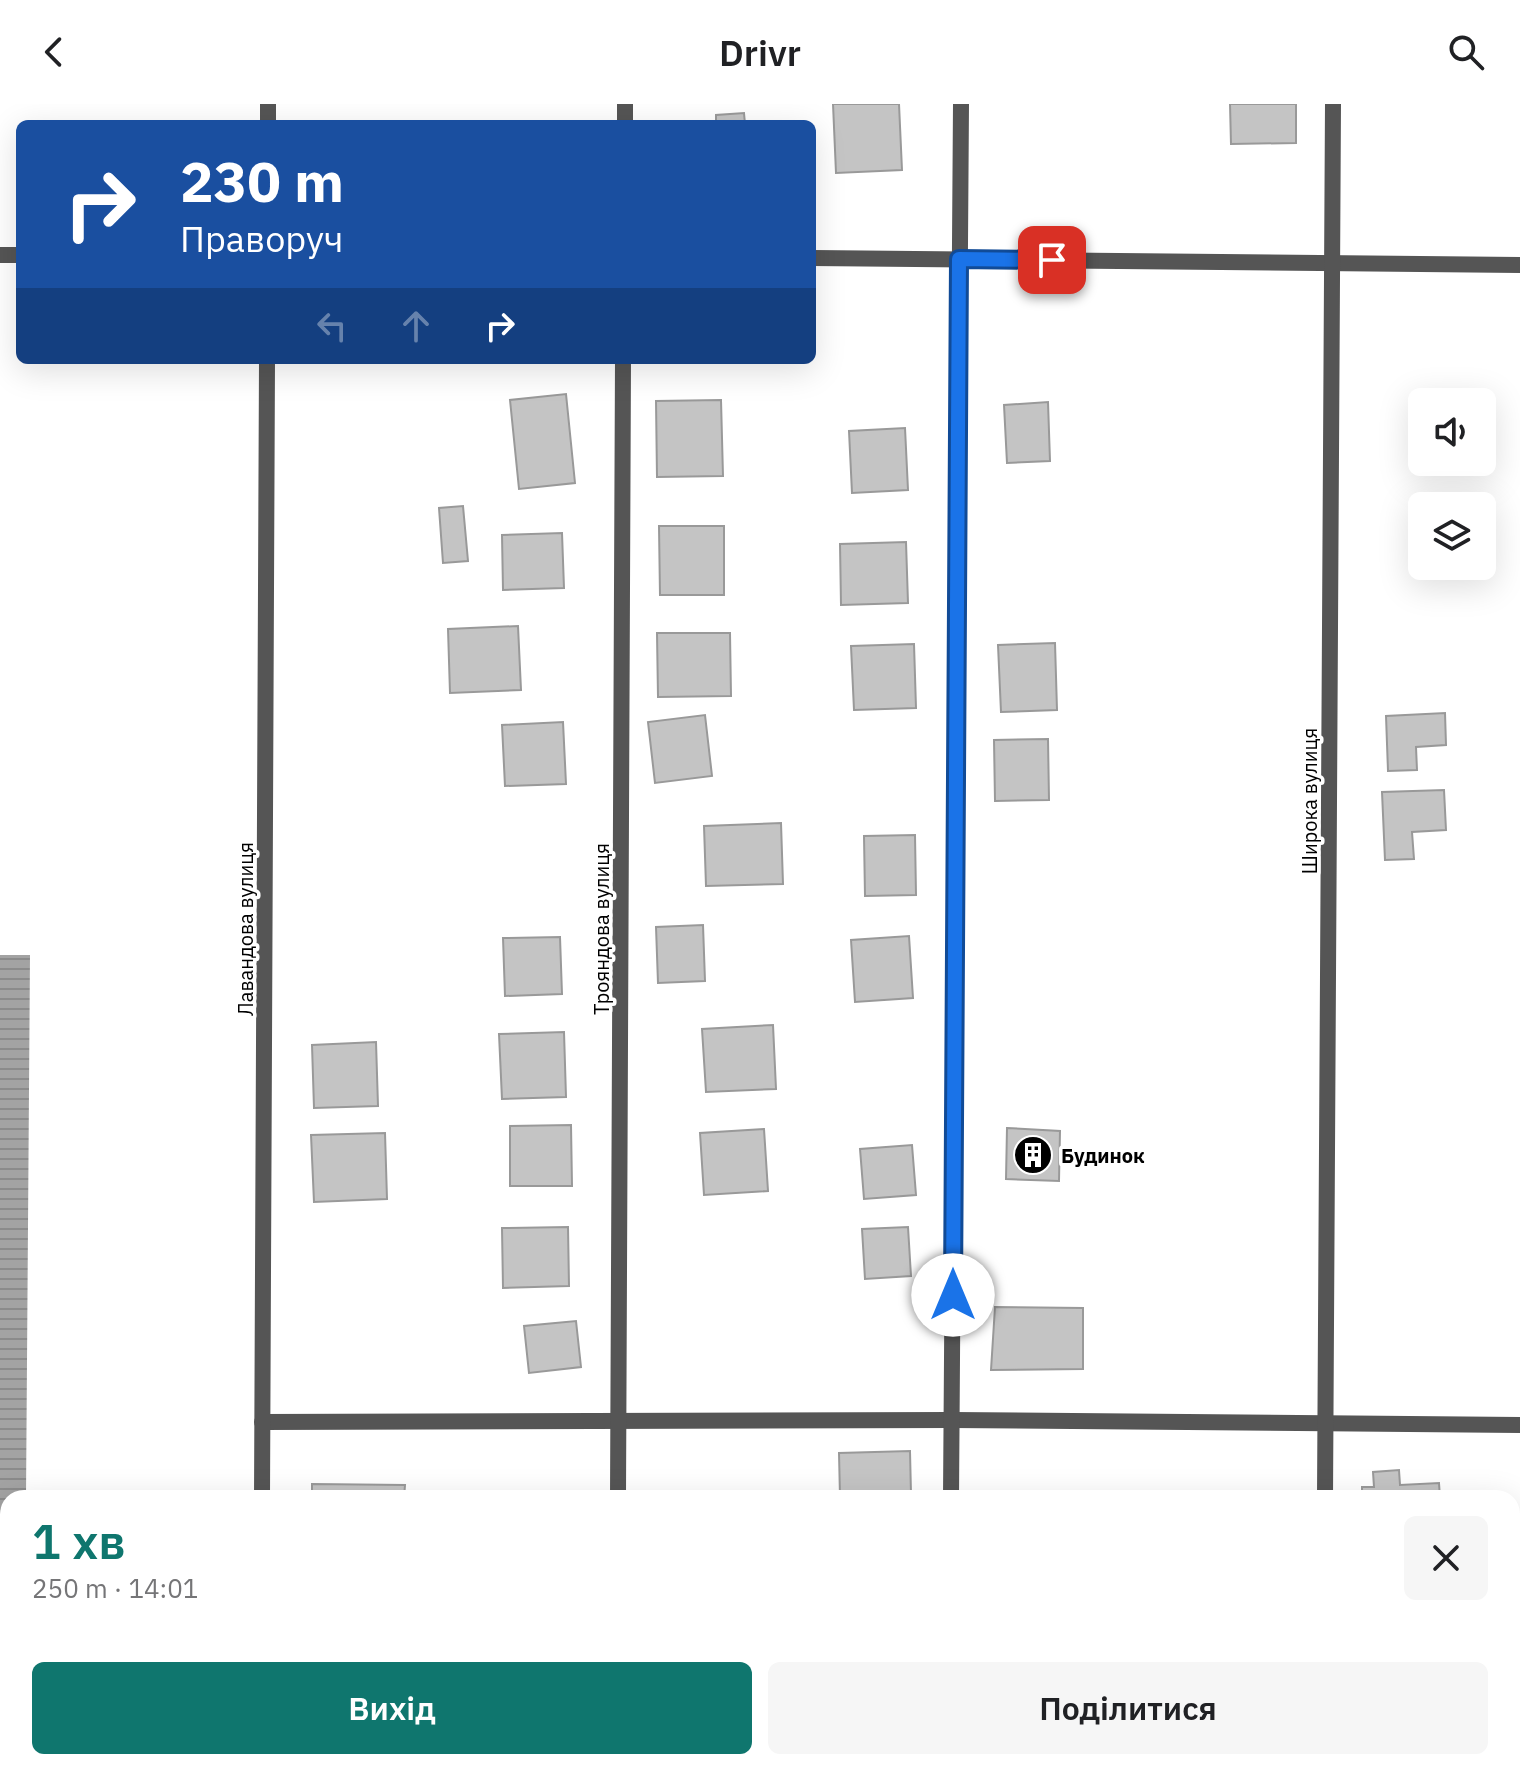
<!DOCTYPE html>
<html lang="uk">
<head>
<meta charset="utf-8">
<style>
  :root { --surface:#fff; --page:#f6f6f6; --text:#202124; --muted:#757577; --accent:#0f766e }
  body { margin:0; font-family:"IBM Plex Sans",sans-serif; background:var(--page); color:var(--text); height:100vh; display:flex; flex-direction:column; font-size:30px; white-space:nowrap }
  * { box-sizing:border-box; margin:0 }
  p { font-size:26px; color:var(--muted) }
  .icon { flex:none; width:44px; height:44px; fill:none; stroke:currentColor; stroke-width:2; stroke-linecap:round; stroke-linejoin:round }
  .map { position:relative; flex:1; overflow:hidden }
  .panel { position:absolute; left:0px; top:1386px; width:1520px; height:280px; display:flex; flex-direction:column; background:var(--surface); border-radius:24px 24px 0 0; box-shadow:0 8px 32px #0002 }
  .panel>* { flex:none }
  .banner { position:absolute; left:16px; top:16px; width:800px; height:244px; border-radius:12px; box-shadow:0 8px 32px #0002; background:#1a4fa0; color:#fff; overflow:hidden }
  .controls { position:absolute; left:1408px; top:284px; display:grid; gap:16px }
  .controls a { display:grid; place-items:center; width:88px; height:88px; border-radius:12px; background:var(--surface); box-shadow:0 8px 32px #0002; font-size:40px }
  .pin { position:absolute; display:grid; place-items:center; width:68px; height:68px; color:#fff; margin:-34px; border-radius:16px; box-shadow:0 4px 12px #0006 }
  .me { position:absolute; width:88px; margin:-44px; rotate:0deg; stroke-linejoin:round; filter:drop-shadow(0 0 6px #0008) }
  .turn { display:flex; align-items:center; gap:28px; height:168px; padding:0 32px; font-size:36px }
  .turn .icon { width:104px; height:104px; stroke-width:2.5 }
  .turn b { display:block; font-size:56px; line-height:68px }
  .lanes { display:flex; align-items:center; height:76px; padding:0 32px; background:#0003; justify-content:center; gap:40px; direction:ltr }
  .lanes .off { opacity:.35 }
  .round { display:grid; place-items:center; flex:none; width:84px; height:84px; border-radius:12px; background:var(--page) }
  .summary { display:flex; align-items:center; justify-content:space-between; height:136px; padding:0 32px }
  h1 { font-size:48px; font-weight:600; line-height:60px; color:var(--accent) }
  .primary-button { display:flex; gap:16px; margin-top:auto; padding:16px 32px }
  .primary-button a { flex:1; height:92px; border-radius:12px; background:var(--accent); color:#fff; font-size:32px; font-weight:600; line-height:92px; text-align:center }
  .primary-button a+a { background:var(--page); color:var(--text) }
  header { display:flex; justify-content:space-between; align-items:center; height:104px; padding:0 32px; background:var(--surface); font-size:36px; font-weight:600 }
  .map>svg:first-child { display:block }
</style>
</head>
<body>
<header><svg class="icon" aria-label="back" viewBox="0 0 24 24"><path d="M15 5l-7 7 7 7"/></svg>Drivr<svg class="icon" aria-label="search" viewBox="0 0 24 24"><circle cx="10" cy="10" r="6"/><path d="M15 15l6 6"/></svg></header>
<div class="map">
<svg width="1520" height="1666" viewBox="0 0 1520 1666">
  <defs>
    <pattern id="water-rules" width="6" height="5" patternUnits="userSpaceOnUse" patternTransform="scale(2)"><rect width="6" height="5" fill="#a3a3a3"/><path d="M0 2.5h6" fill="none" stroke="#8b8b8b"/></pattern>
  </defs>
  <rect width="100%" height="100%" fill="#fff"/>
  <polygon fill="url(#water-rules)" points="0,851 30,851 26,1394 8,1394 8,1658 24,1658 24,1666 0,1666"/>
  <g fill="#c4c4c4" stroke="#999" stroke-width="2">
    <polygon points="833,0 899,0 902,66 836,69"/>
    <polygon points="1230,0 1296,0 1296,39 1231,40"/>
    <polygon points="744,9 745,20 716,20 716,11"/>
    <polygon points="566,290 575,379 519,385 510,296"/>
    <polygon points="721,296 723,372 657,373 656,297"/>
    <polygon points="1048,298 1050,357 1007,359 1004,301"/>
    <polygon points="905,324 908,386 852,389 849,327"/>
    <polygon points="463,402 468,457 443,459 439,404"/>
    <polygon points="659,422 724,422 724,491 660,491"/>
    <polygon points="562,429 564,484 503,486 502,431"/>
    <polygon points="906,438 908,499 841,501 840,440"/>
    <polygon points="518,522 521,586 450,589 448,525"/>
    <polygon points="657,529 730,529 731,592 658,593"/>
    <polygon points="1055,539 1057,606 1001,608 998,541"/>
    <polygon points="914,540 916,604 854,606 851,542"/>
    <polygon points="1445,609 1446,641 1416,643 1417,666 1388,667 1386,612"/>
    <polygon points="705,611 712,672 655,679 648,618"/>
    <polygon points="563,618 566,680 505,682 502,621"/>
    <polygon points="1048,635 1049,696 995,697 994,636"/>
    <polygon points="1444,686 1446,726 1412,728 1414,755 1385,756 1382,688"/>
    <polygon points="781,719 783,780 706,782 704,722"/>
    <polygon points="915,731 916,791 865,792 864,732"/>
    <polygon points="703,821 705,877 658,879 656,823"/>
    <polygon points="909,832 913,894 855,898 851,836"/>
    <polygon points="560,833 562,890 505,892 503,834"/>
    <polygon points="773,921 776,985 706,988 702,925"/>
    <polygon points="564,928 566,993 502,995 499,930"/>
    <polygon points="376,938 378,1002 314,1004 312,941"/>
    <polygon points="571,1021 572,1082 510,1082 510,1022"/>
    <polygon points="1007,1024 1060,1027 1059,1077 1006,1075"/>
    <polygon points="764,1025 768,1087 704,1091 700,1029"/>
    <polygon points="385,1029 387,1095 314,1098 311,1031"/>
    <polygon points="912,1041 916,1091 864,1095 860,1045"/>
    <polygon points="568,1123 569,1182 503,1184 502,1124"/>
    <polygon points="908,1123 911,1172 865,1175 862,1125"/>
    <polygon points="995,1203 1083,1204 1083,1265 991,1266"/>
    <polygon points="576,1217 581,1263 529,1269 524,1222"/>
    <polygon points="910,1347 911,1390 840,1393 839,1349"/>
    <polygon points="1399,1366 1400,1381 1439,1379 1440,1394 1362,1394 1362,1383 1374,1383 1373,1368"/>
    <polygon points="312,1380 405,1381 404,1394 312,1394"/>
  </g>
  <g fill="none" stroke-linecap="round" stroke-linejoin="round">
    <g stroke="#555" stroke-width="16">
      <polyline points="268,20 268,0"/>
      <polyline points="625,20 625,0"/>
      <polyline points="0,151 20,151"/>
      <polyline points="812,154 1520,161"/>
      <polyline points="262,1318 952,1316 1520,1321"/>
      <polyline points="262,1394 267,256"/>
      <polyline points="618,1394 623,256"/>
      <polyline points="951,1394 961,0"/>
      <polyline points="1325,1394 1333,0"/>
      <polyline points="261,1666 261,1658"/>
      <polyline points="618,1666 618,1658"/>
      <polyline points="949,1666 949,1658"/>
      <polyline points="1323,1666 1323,1658"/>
    </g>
  </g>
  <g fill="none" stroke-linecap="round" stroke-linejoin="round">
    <g stroke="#114b97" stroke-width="20">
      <polyline id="route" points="953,1191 959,155 1052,156"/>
    </g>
    <use href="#route" stroke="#1a73e8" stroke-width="14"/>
  </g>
  <defs>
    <g id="building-disc" transform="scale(2)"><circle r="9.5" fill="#000" stroke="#fff"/><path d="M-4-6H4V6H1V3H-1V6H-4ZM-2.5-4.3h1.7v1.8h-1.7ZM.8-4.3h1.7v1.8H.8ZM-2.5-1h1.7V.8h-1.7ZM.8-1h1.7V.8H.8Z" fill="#fff"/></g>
  </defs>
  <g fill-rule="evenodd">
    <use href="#building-disc" x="1033" y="1051"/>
  </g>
  <g text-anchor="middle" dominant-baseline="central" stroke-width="7" stroke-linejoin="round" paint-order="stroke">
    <g font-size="20" fill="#000" stroke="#fff">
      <text transform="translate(1309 697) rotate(-90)">Широка вулиця</text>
      <text transform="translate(245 825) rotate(-90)">Лавандова вулиця</text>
      <text transform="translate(601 825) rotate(-90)">Трояндова вулиця</text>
    </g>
    <g font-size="20" font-weight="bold" fill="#000" stroke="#fff" text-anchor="start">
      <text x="1061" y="1051">Будинок</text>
    </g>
  </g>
</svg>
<div class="controls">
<a><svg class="icon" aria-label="sound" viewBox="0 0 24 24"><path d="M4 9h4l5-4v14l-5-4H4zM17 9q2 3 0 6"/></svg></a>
<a><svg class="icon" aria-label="layers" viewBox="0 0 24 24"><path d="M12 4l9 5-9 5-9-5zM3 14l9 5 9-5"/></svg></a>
</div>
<div class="pin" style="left:1052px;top:156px;background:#d93025"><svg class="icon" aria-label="arrive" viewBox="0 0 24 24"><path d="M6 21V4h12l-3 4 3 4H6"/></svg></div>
<svg class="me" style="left:953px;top:1191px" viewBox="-20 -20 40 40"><circle r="19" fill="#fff"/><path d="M0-13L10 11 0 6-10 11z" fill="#1a73e8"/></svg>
<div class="banner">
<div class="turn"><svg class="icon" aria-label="right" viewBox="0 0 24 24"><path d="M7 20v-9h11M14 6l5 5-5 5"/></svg><div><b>230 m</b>Праворуч</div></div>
<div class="lanes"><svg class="icon off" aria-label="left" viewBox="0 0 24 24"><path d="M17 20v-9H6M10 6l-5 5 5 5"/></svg><svg class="icon off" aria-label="ahead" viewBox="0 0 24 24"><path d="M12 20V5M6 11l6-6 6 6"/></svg><svg class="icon" aria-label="right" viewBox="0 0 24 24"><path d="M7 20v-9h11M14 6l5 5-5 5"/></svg></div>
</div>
<section class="panel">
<div class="summary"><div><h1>1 хв</h1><p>250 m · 14:01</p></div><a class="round"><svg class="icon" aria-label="close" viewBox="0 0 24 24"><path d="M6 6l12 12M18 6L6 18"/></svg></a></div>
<div class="primary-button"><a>Вихід</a><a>Поділитися</a></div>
</section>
</div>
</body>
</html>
